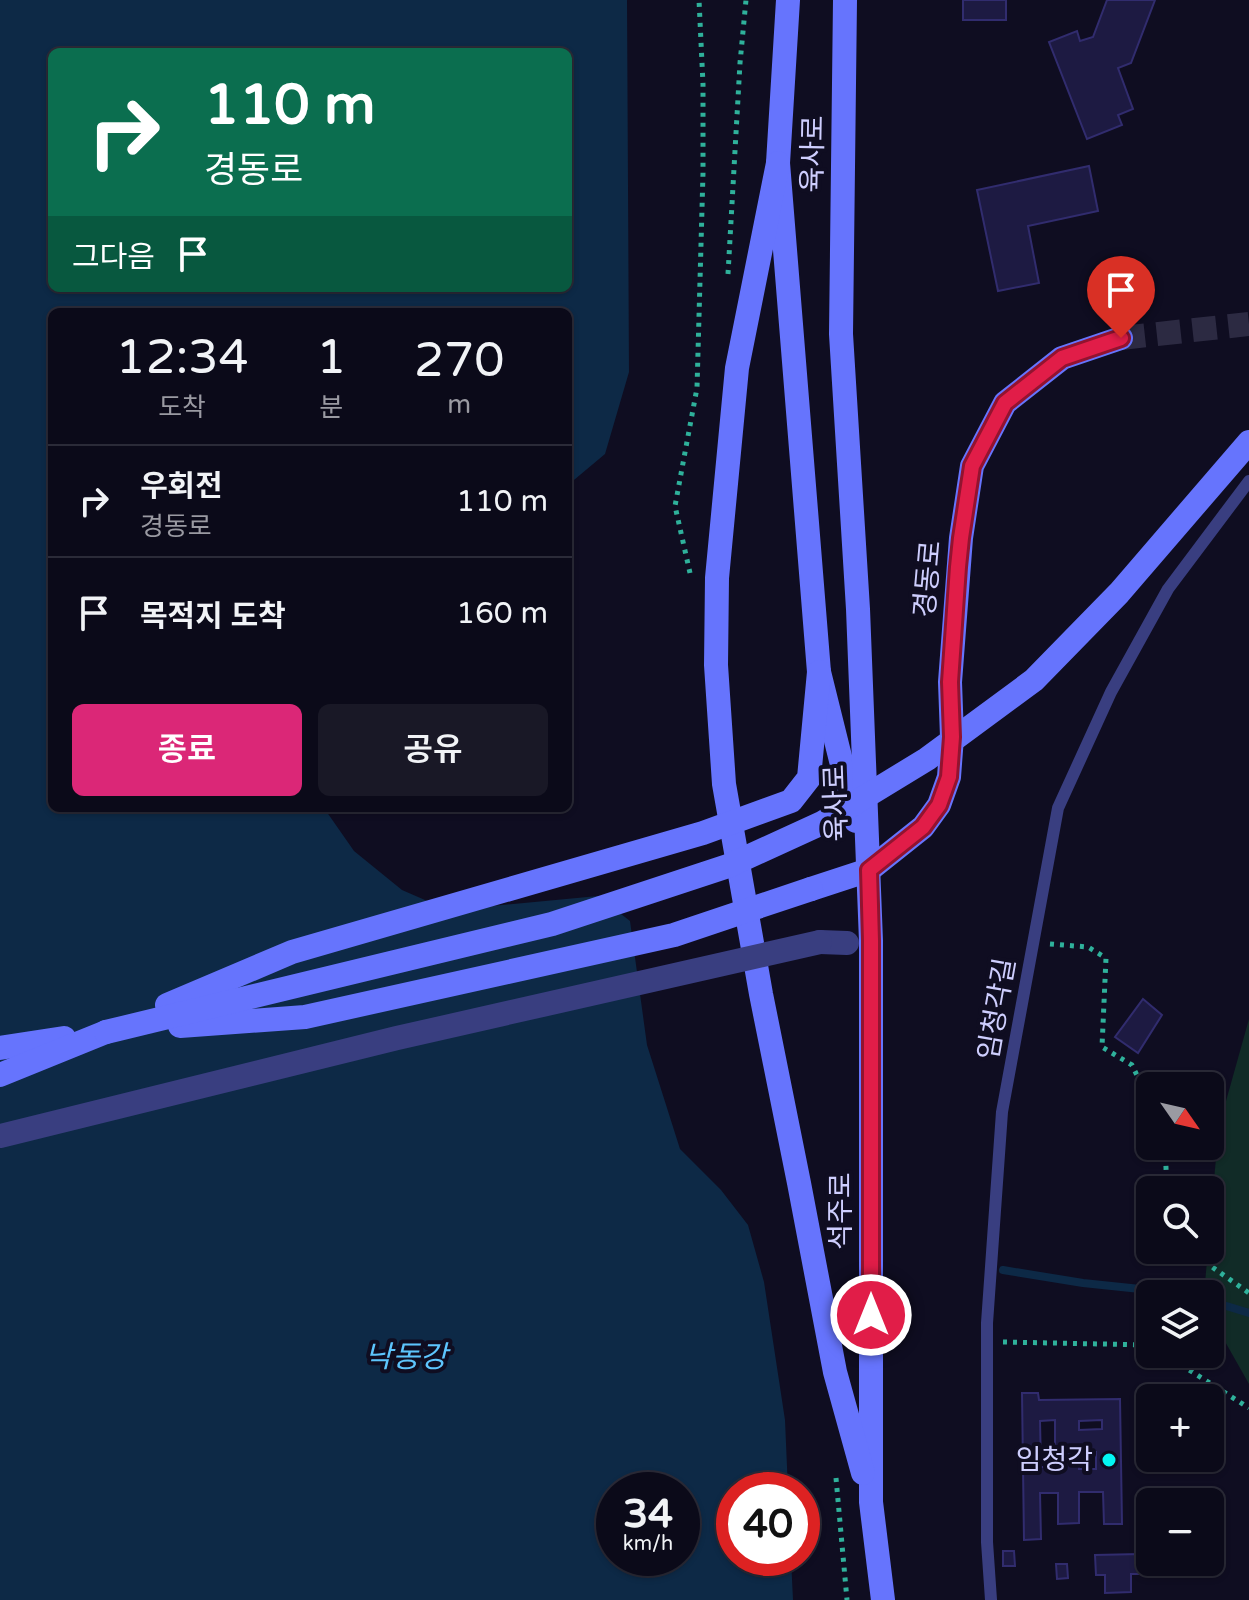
<!DOCTYPE html>
<html lang="ko">
<head>
<meta charset="utf-8">
<style>
  :root { --surface:#0b0a19; --page:#191826; --text:#f1f3f6; --muted:#9a9aa2; --line:#2b2b38; --accent:#db2777 }
  body { margin:0; font-family:"Varela Round","Noto Sans KR",sans-serif; background:var(--page); color:var(--text); height:100vh; display:flex; flex-direction:column; font-size:30px; white-space:nowrap }
  * { box-sizing:border-box; margin:0 }
  p { font-size:26px; color:var(--muted) }
  .icon { flex:none; width:44px; height:44px; fill:none; stroke:currentColor; stroke-width:2; stroke-linecap:round; stroke-linejoin:round }
  .map { position:relative; flex:1; overflow:hidden }
  .side { position:absolute; left:48px; top:308px; width:524px; height:504px; display:flex; flex-direction:column; background:var(--surface); border-radius:12px; box-shadow:0 2px 6px #0004,0 0 0 2px var(--line) }
  .side>* { flex:none }
  .guide { position:absolute; left:48px; top:48px; width:524px; height:244px; border-radius:12px; box-shadow:0 2px 6px #0004,0 0 0 2px var(--line); background:#0b6e4f; color:#fff; overflow:hidden }
  .needle { width:52px; rotate:124deg }
  .controls { position:absolute; left:1136px; top:1072px; display:grid; gap:16px }
  .controls a { display:grid; place-items:center; width:88px; height:88px; border-radius:12px; background:var(--surface); box-shadow:0 2px 6px #0004,0 0 0 2px var(--line); font-size:40px }
  .speed { position:absolute; left:596px; top:1472px; display:flex; gap:16px; font-size:40px; font-weight:700; text-align:center }
  .speed>* { display:grid; place-content:center; width:104px; height:104px; border-radius:50%; background:var(--surface); box-shadow:0 2px 6px #0004,0 0 0 2px var(--line); line-height:1 }
  .speed small { font-size:20px; font-weight:400 }
  .speed .limit { border:12px solid #d22; background:#fff; color:#111 }
  .pin { position:absolute; display:grid; place-items:center; width:68px; height:68px; color:#fff; margin:-82px -34px; border-radius:50% 50% 50% 0; rotate:-45deg; box-shadow:0 0 8px #0007 }
  .pin .icon { rotate:45deg }
  .me { position:absolute; width:88px; margin:-44px; rotate:0deg; stroke-linejoin:round; filter:drop-shadow(0 0 6px #0008) }
  .turn { display:flex; align-items:center; gap:28px; height:168px; padding:0 24px; font-size:36px }
  .turn .icon { width:104px; height:104px; stroke-width:2.5 }
  .turn b { display:block; font-size:56px; line-height:68px }
  .then { display:flex; align-items:center; height:76px; padding:0 24px; background:#0003; gap:16px; font-size:30px }
  .eta { display:flex; justify-content:space-evenly; align-items:center; height:136px; text-align:center }
  .eta b { font-size:48px; font-weight:600; line-height:56px }
  .cta { display:flex; gap:16px; margin-top:auto; padding:16px 24px }
  .cta a { flex:1; height:92px; border-radius:12px; background:var(--accent); color:#fff; font-size:32px; font-weight:600; line-height:92px; text-align:center }
  .cta a+a { background:var(--page); color:var(--text) }
  ul { padding:0; list-style:none }
  li { display:flex; align-items:center; gap:24px; height:112px; padding:0 24px; border-top:2px solid var(--line) }
  li div { flex:1 }
  li b { display:block; font-size:30px }
  li em { font-style:normal }
  .map>svg:first-child { display:block }
</style>
</head>
<body>
<div class="map">
<svg width="1249" height="1600" viewBox="0 0 1249 1600">
  <rect width="100%" height="100%" fill="#0f0d21"/>
  <polygon fill="#112b27" points="1249,1019 1249,1384 1210,1315 1210,1294 1204,1294 1208,1250 1210,1250 1210,1223 1219,1126"/>
  <path fill="#0d2946" fill-rule="evenodd" d="M 0,0 L 627,0 L 629,372 L 605,454 L 568,485 L 568,312 L 52,312 L 52,808 L 324,808 L 354,851 L 402,890 L 448,910 L 598,896 L 630,921 L 647,1045 L 680,1149 L 721,1190 L 748,1225 L 764,1282 L 785,1420 L 788,1490 L 734,1490 L 734,1558 L 791,1558 L 793,1600 L 0,1600 ZM 52,52 L 568,52 L 568,288 L 52,288 ZM 614,1490 L 682,1490 L 682,1558 L 614,1558 Z"/>
  <g fill="none" stroke-linecap="round" stroke-linejoin="round">
    <g stroke="#0d2946" stroke-width="8">
      <polyline points="1003,1270 1083,1283 1188,1294"/>
      <polyline points="1210,1301 1249,1313"/>
    </g>
  </g>
  <g fill="#1d1a42" stroke="#312c6e" stroke-width="2" fill-rule="evenodd">
    <rect x="963" y="0" width="43" height="20"/>
    <polygon points="1107,0 1155,0 1131,63 1118,68 1133,109 1118,115 1122,125 1087,139 1049,42 1077,31 1080,41 1093,37"/>
    <polygon points="1089,166 1098,211 1028,226 1039,283 998,291 977,190"/>
    <polygon points="1143,999 1162,1015 1138,1053 1115,1037"/>
    <path d="M 1022,1393 L 1038,1393 L 1039,1400 L 1120,1399 L 1122,1524 L 1104,1524 L 1103,1492 L 1079,1492 L 1079,1523 L 1058,1524 L 1058,1493 L 1040,1493 L 1041,1539 L 1024,1540 ZM 1055,1420 L 1055,1467 L 1041,1467 L 1040,1421 ZM 1102,1420 L 1102,1429 L 1079,1430 L 1079,1421 ZM 1079,1452 L 1096,1452 L 1096,1469 L 1079,1469 Z"/>
    <polygon points="1003,1551 1014,1551 1015,1566 1003,1566"/>
    <polygon points="1140,1554 1141,1574 1131,1574 1131,1592 1105,1593 1105,1575 1096,1575 1095,1555"/>
    <polygon points="1056,1564 1067,1564 1068,1578 1057,1579"/>
  </g>
  <g fill="none" stroke-linecap="round" stroke-linejoin="round">
    <polyline stroke="#2c2a42" stroke-width="24" stroke-dasharray="24 12" stroke-linecap="butt" points="1121,338 1249,324"/>
    <g stroke="#2fb19b" stroke-width="5" stroke-dasharray="4 6" stroke-linecap="butt">
      <polyline points="728,274 740,63 746,0"/>
      <polyline points="690,573 675,506 697,388 703,173 703,84 699,0"/>
      <polyline points="1050,944 1088,947 1106,958 1102,1047 1132,1065 1150,1102"/>
      <polyline points="1165,1146 1167,1190"/>
      <polyline points="1188,1250 1249,1293"/>
      <polyline points="1003,1342 1150,1345"/>
      <polyline points="1164,1354 1249,1408"/>
      <polyline points="836,1478 847,1600"/>
    </g>
    <polyline stroke="#393e80" stroke-width="12" points="991,1600 987,1542 987,1323 1002,1112 1058,808 1111,692 1168,589 1249,481"/>
    <polyline stroke="#393e80" stroke-width="24" points="820,942 847,943"/>
    <g stroke="#6674fd" stroke-width="24">
      <polyline points="788,0 778,163 819,672 856,821"/>
      <polyline points="845,0 841,334 858,609 871,941 871,1502 883,1600"/>
      <polyline points="778,163 737,368 717,578 716,665 724,784 761,994 799,1183 835,1372 863,1473"/>
      <polyline points="811,889 869,870 923,827 939,805 949,777 952,737 950,682 961,538 972,466 1005,403 1062,358 1121,338"/>
      <polyline points="0,1048 64,1038"/>
      <polyline points="0,1075 106,1032"/>
    </g>
    <polyline stroke="#393e80" stroke-width="24" points="0,1136 397,1038 820,942"/>
    <g stroke="#6674fd" stroke-width="24">
      <polyline points="167,1005 292,952 703,833 791,801 809,778 819,672"/>
      <polyline points="180,1026 305,1017 674,935 811,889"/>
      <polyline points="106,1032 552,924 728,866 822,823 927,759 1034,680 1119,593 1249,442"/>
    </g>
  </g>
  <g fill="none" stroke-linecap="round" stroke-linejoin="round">
    <g stroke="#92132f" stroke-width="20">
      <polyline id="route" points="871,1315 871,941 869,870 923,827 939,805 949,777 952,737 950,682 958,567 961,538 972,466 1005,403 1062,358 1121,338"/>
    </g>
    <use href="#route" stroke="#e11d48" stroke-width="14"/>
  </g>
  <circle fill="#03f6f3" stroke="#0f0d21" stroke-width="3" cx="1109" cy="1460" r="8"/>
  <g text-anchor="middle" dominant-baseline="central" stroke-width="8" stroke-linejoin="round" paint-order="stroke">
    <g font-size="28" fill="#cecefe" stroke="#0f0d21">
      <text transform="translate(813 154) rotate(-89)">육사로</text>
      <text transform="translate(928 579) rotate(-85)">경동로</text>
      <text transform="translate(836 803) rotate(-92)">육사로</text>
      <text transform="translate(997 1009) rotate(-80)">임청각길</text>
      <text transform="translate(841 1211) rotate(-90)">석주로</text>
    </g>
    <g font-size="28" fill="#cecefe" stroke="#0f0d21" text-anchor="end">
      <text x="1093" y="1460">임청각</text>
    </g>
    <g font-size="30" font-style="italic" fill="#5dc5fd" stroke="#0f0d21">
      <text x="406" y="1357">낙동강</text>
    </g>
  </g>
</svg>
<div class="controls">
<a><svg class="needle" viewBox="-14 -14 28 28"><path d="M0-13l5 13h-10z" fill="#e53935"/><path d="M0 13l5-13h-10z" fill="#9a9aa2"/></svg></a>
<a><svg class="icon" aria-label="search" viewBox="0 0 24 24"><circle cx="10" cy="10" r="6"/><path d="M15 15l6 6"/></svg></a>
<a><svg class="icon" aria-label="layers" viewBox="0 0 24 24"><path d="M12 4l9 5-9 5-9-5zM3 14l9 5 9-5"/></svg></a>
<a>+</a>
<a>−</a>
</div>
<div class="speed"><div>34<small>km/h</small></div><div class="limit">40</div></div>
<div class="pin" style="left:1121px;top:338px;background:#d93025"><svg class="icon" aria-label="arrive" viewBox="0 0 24 24"><path d="M6 21V4h12l-3 4 3 4H6"/></svg></div>
<svg class="me" style="left:871px;top:1315px" viewBox="-20 -20 40 40"><circle r="17" fill="#e11d48" stroke="#fff" stroke-width="3"/><path d="M0-11L8 9 0 5-8 9z" fill="#fff"/></svg>
<div class="guide">
<div class="turn"><svg class="icon" aria-label="right" viewBox="0 0 24 24"><path d="M7 20v-9h11M14 6l5 5-5 5"/></svg><div><b>110 m</b>경동로</div></div>
<div class="then">그다음<svg class="icon" aria-label="arrive" viewBox="0 0 24 24"><path d="M6 21V4h12l-3 4 3 4H6"/></svg></div>
</div>
<section class="side">
<div class="eta">
<div><b>12:34</b><p>도착</p></div>
<div><b>1</b><p>분</p></div>
<div><b>270</b><p>m</p></div>
</div>
<ul>
<li><svg class="icon" aria-label="right" viewBox="0 0 24 24"><path d="M7 20v-9h11M14 6l5 5-5 5"/></svg><div><b>우회전</b><p>경동로</p></div><em>110 m</em></li>
<li><svg class="icon" aria-label="arrive" viewBox="0 0 24 24"><path d="M6 21V4h12l-3 4 3 4H6"/></svg><div><b>목적지 도착</b></div><em>160 m</em></li>
</ul>
<div class="cta"><a>종료</a><a>공유</a></div>
</section>
</div>
</body>
</html>
